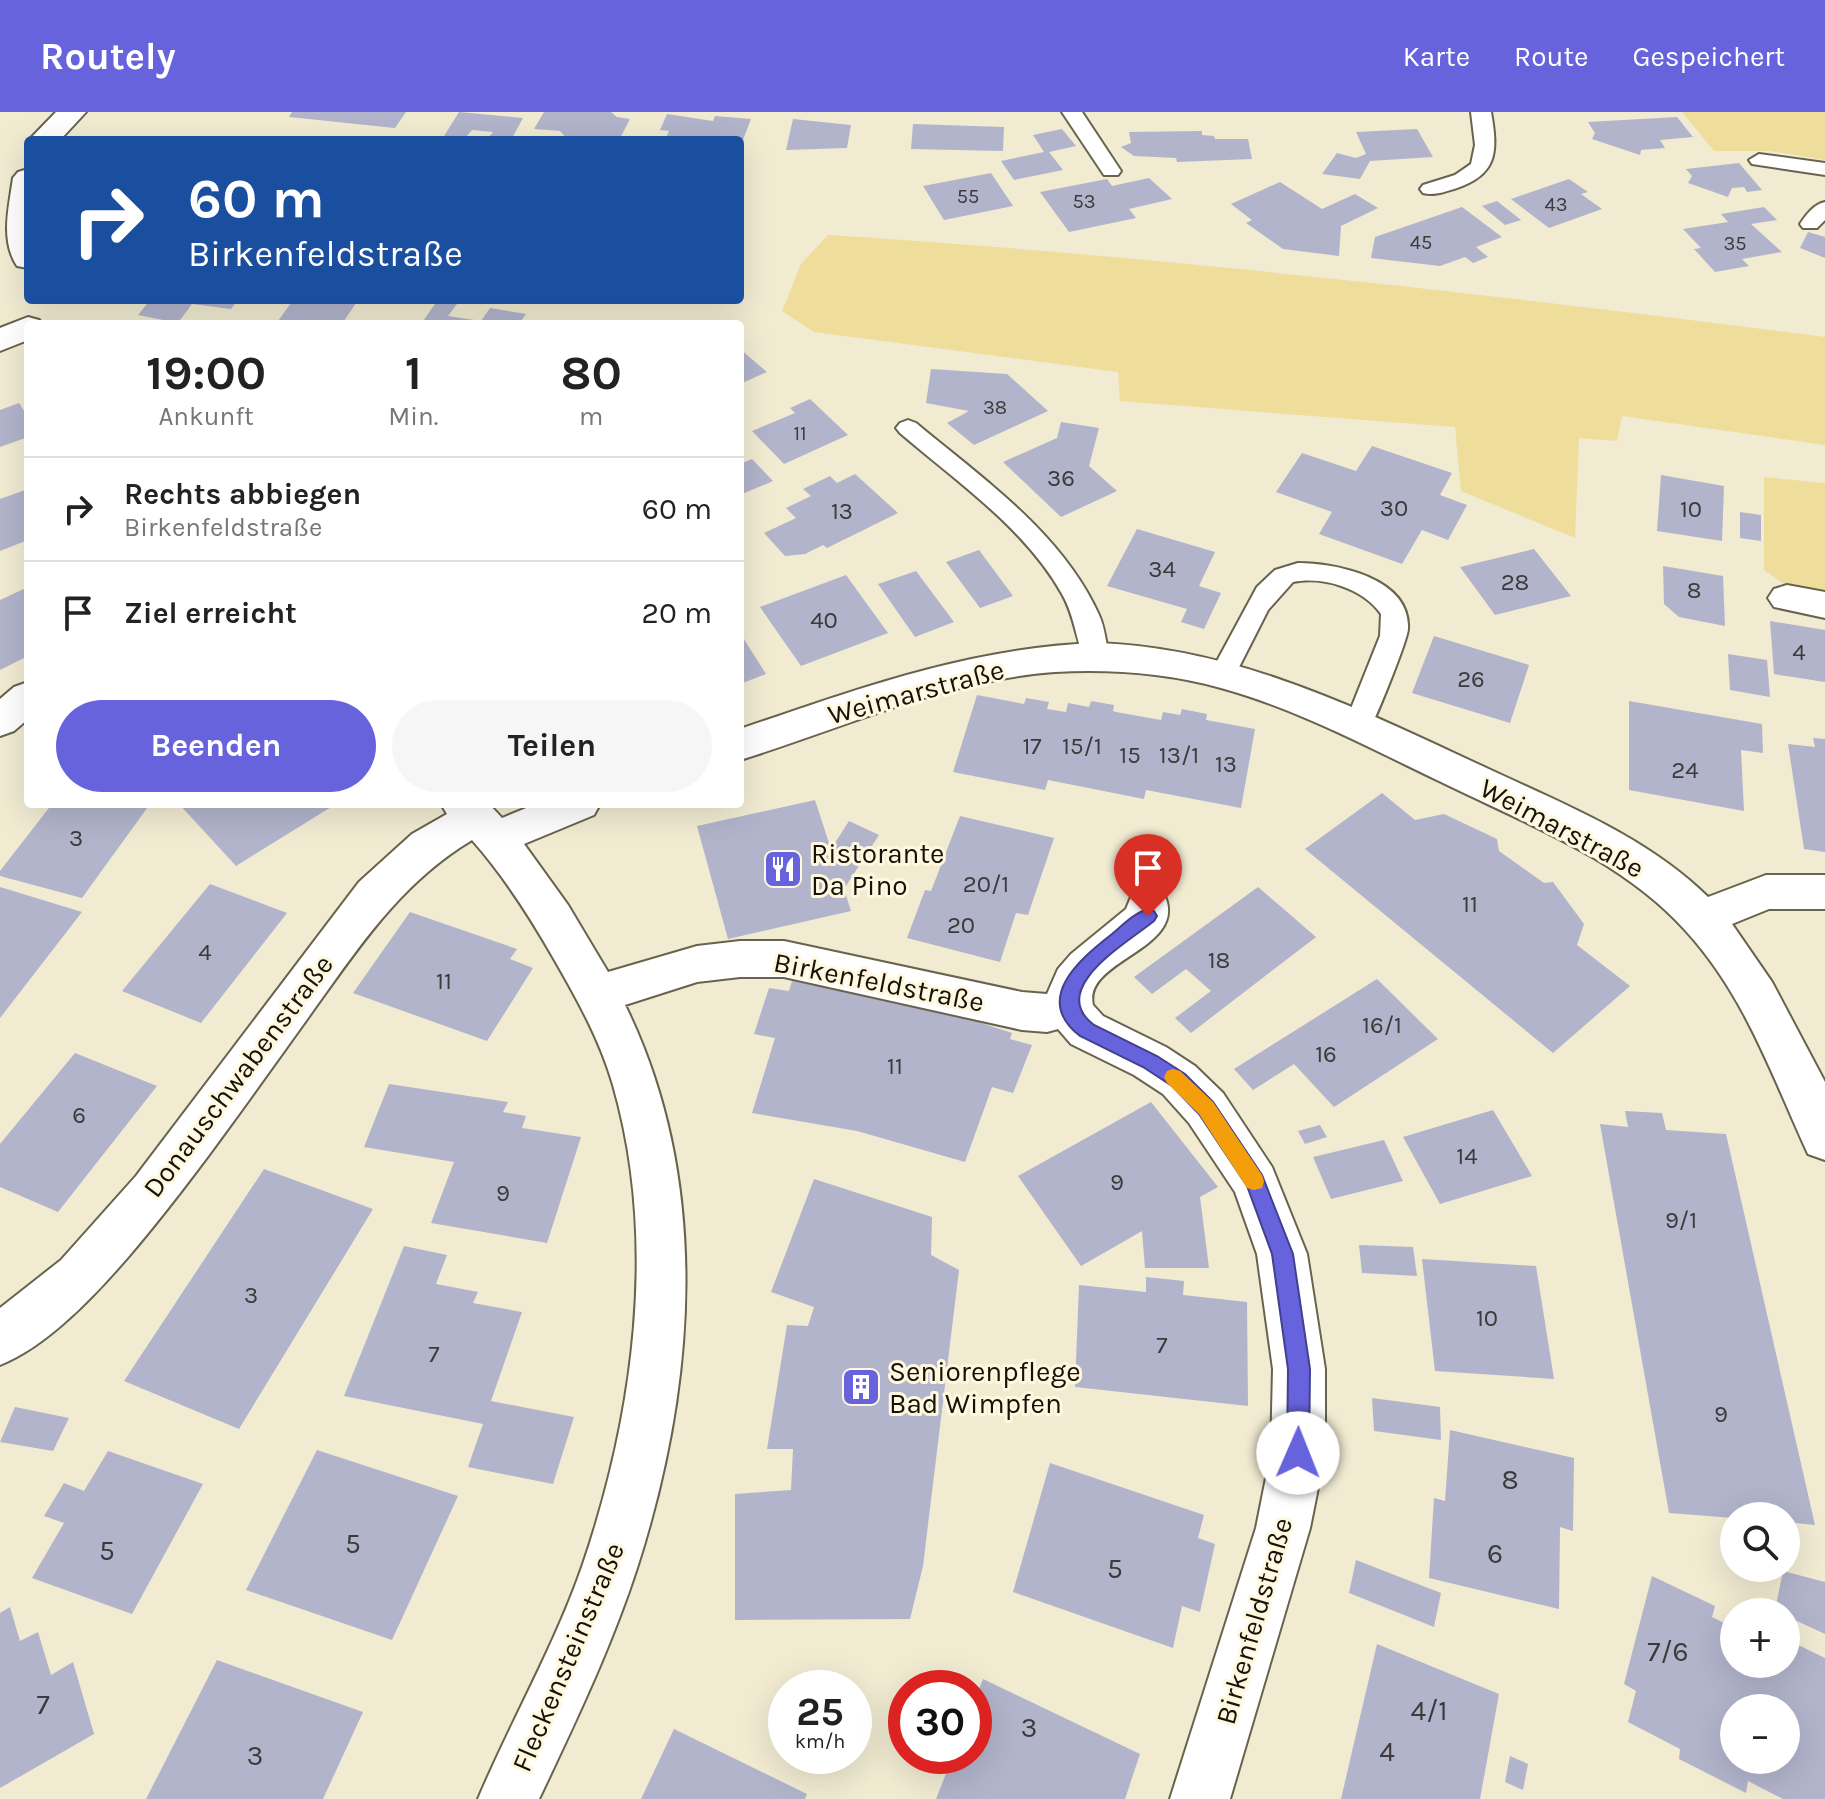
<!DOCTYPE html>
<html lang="de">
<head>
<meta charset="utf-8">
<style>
  :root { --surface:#fff; --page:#f6f6f6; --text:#222; --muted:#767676; --line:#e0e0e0; --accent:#6763dc }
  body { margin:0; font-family:Karla,sans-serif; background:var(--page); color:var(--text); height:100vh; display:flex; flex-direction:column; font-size:30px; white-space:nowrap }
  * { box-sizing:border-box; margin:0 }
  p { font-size:26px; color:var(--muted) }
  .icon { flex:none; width:44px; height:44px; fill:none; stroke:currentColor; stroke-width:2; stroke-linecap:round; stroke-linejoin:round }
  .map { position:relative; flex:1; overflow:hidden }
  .panel { position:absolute; left:24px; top:208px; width:720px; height:488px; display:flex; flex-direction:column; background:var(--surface); border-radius:8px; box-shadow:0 8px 32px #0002 }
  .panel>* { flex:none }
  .top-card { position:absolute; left:24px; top:24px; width:720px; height:168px; border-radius:8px; box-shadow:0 8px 32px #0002; background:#1a4fa0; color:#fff; overflow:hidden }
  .tools { position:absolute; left:1720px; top:1390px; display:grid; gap:16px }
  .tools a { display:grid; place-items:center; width:80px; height:80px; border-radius:50%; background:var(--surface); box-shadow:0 8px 32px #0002; font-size:40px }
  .speed { position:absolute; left:768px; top:1558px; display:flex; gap:16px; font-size:40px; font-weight:700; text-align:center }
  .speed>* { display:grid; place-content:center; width:104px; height:104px; border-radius:50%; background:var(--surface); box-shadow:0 8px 32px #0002; line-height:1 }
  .speed small { font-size:20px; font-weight:400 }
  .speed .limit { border:12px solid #d22; background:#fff; color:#111 }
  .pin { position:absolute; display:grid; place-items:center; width:68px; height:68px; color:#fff; margin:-82px -34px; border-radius:50% 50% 50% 0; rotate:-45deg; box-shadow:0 0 8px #0007 }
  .pin .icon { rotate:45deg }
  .me { position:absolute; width:88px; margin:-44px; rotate:1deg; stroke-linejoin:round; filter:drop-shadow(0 0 6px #0008) }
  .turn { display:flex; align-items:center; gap:28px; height:168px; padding:0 32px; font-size:36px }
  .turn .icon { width:104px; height:104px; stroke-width:2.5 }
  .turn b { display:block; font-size:56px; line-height:68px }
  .eta { display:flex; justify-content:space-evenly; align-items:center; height:136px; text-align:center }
  .eta b { font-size:48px; font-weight:700; line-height:56px }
  .cta { display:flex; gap:16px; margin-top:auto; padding:16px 32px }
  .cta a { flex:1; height:92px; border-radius:48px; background:var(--accent); color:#fff; font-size:32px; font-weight:700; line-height:92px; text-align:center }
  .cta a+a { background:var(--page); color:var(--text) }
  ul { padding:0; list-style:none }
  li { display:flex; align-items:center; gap:24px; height:104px; padding:0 32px; border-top:2px solid var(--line) }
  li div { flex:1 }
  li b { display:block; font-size:30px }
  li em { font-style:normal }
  header { display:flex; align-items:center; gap:48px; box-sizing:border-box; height:112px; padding:0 40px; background:var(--accent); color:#fff }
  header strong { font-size:38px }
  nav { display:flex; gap:44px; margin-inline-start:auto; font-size:28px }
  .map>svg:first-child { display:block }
</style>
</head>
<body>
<header>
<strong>Routely</strong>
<nav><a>Karte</a><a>Route</a><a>Gespeichert</a></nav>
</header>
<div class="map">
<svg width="1825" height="1687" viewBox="0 0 1825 1687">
  <rect width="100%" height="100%" fill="#f1ebd2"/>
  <g fill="#eedd9b">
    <polygon points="1682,0 1825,0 1825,48 1770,39 1714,39"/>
    <path d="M 828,123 C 1161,144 1494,183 1825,225 L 1825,333 L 1622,304 L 1617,329 L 1579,326 L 1575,426 L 1461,379 L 1455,315 L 1120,289 L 1118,260 L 814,220 L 782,199 L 801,152 Z"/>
    <polygon points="1764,365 1825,371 1825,482 1788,475 1764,458"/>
  </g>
  <g fill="#b2b4cc" fill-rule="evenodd">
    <polygon points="292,0 406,0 395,16 289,5"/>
    <polygon points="459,0 523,6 511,28 486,28 493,20 472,18 466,25 444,24"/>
    <polygon points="544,0 611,0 617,5 630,7 619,28 568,28 560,19 534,17"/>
    <polygon points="667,2 713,9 715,4 751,7 743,28 665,28 669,19 660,18"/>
    <polygon points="1677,5 1693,25 1660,28 1665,36 1641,38 1640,43 1592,27 1595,21 1588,10"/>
    <polygon points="793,7 851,13 847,36 786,38"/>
    <polygon points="913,12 1004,15 1003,39 911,37"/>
    <polygon points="1062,17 1076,34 1049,40 1063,58 1014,68 1001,49 1044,40 1033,23"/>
    <polygon points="1417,17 1433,45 1370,49 1360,67 1322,62 1337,41 1356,46 1366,42 1356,20"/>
    <polygon points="1202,19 1202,23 1214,24 1215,27 1248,27 1252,47 1177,50 1176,46 1134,44 1121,35 1131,31 1129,20"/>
    <polygon points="1739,51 1762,78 1747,80 1744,75 1732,76 1728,85 1688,71 1692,64 1686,57"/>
    <polygon points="991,61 1013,94 944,108 923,74"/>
    <polygon points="1149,66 1172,87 1129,97 1136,106 1069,120 1040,80 1107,67 1112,74"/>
    <polygon points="1569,67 1588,80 1581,82 1602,97 1549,116 1511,87"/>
    <polygon points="1280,70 1322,97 1355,82 1378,96 1341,114 1339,144 1283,137 1246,111 1252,108 1231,92"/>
    <polygon points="1497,89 1521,108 1505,113 1482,94"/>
    <polygon points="1462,95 1502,125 1476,135 1488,145 1473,151 1465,145 1440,154 1371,146 1375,125"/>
    <polygon points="1764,95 1777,108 1751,112 1782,140 1742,147 1749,154 1715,160 1694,137 1701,136 1683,117 1728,110 1721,102"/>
    <polygon points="1808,120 1825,125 1825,146 1800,136"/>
    <polygon points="140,188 238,188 231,197 192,192 178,211 138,203 147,192"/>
    <polygon points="293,188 358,188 342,212 276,212"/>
    <polygon points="437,189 457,192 448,204 481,209 490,196 526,202 519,212 421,212"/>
    <polygon points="740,237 767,260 740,272"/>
    <polygon points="931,257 1007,262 1048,299 974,333 947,311 969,299 926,291"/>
    <polygon points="810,287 848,323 784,352 752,319 795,301 790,296"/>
    <polygon points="19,291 28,305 28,325 0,335 0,298"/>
    <polygon points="1061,310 1099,316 1089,354 1117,379 1061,405 1003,350 1057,326"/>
    <polygon points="1372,334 1452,361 1440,383 1467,393 1448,428 1422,418 1402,452 1319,422 1332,400 1276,380 1302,341 1356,359"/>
    <polygon points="752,347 773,369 740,383 740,352"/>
    <polygon points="855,362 898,401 827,436 823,433 805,442 785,444 764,421 796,406 786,396 811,384 803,377 830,364 837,371"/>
    <polygon points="1661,363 1724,374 1722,429 1657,419"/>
    <polygon points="28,377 28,428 0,439 0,387"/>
    <polygon points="1740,400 1761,403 1761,429 1740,426"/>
    <polygon points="1137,417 1215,440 1199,474 1221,481 1204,517 1181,510 1187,497 1107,474"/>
    <polygon points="1534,437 1571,484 1495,503 1460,455"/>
    <polygon points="979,438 1013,484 980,496 946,450"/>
    <polygon points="1663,454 1723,464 1725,514 1679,505 1664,492"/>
    <polygon points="916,459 954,510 915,525 878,472"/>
    <polygon points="846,463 888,521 801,554 760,495"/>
    <polygon points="28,475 28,544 0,558 0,488"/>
    <polygon points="1770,509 1825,518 1825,570 1774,562"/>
    <polygon points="740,521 766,562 740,572"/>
    <polygon points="1434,524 1529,553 1510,611 1412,581"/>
    <polygon points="1728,542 1767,548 1770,585 1730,578"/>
    <polygon points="977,583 1024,592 1026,586 1049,590 1047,597 1066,600 1068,591 1089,595 1091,589 1114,593 1113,599 1116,600 1161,608 1163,600 1180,603 1182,597 1207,602 1206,608 1255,617 1241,696 1146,678 1144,687 1048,668 1045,678 953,660"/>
    <polygon points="1629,589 1762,612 1763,641 1741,638 1744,699 1629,678"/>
    <polygon points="1813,626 1825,627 1825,740 1804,737 1788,632 1815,635"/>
    <polygon points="1382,681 1415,708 1444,702 1497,727 1499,739 1544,771 1553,770 1584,812 1577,833 1630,874 1553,941 1305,737"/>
    <polygon points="815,688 831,737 849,709 879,723 844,777 851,799 728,827 697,714"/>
    <polygon points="52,692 150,692 82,786 0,764 0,759"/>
    <polygon points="179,692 336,692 236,754"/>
    <polygon points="960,704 1054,726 1028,803 1016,801 1000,850 907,826 925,778 931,779"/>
    <polygon points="210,772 287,801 201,911 122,879"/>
    <polygon points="0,775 82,800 0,906"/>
    <polygon points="1258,775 1316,825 1191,921 1175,906 1211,879 1186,857 1152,882 1134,865"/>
    <polygon points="410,800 517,837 510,847 533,856 487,929 353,881"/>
    <polygon points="1377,867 1438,927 1334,995 1294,952 1253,978 1234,957"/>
    <polygon points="792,869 905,886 1012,921 1010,927 1032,933 1013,981 992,975 965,1050 857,1019 752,1001 775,926 754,922 769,876 789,879"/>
    <polygon points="75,941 157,974 58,1100 0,1075 0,1032"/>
    <polygon points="389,972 508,990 503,1000 526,1004 522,1016 581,1025 547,1131 431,1111 454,1050 364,1035"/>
    <polygon points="1151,990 1218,1075 1200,1085 1209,1156 1145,1156 1142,1119 1081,1154 1018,1064"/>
    <polygon points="1493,998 1532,1064 1440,1092 1403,1025"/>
    <polygon points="1625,999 1662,1001 1666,1018 1726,1022 1815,1413 1786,1410 1786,1404 1734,1406 1669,1401 1600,1012 1628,1015"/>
    <polygon points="1320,1013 1327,1025 1305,1032 1298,1019"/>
    <polygon points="1384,1028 1403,1069 1331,1087 1313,1045"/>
    <polygon points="264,1057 373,1097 239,1317 124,1269"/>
    <polygon points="814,1067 932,1105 931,1143 959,1158 923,1454 910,1507 735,1508 735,1382 791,1378 793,1337 767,1337 787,1213 808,1214 814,1195 771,1180"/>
    <polygon points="1359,1133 1413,1135 1417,1164 1362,1161"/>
    <polygon points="404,1134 447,1143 436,1172 478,1180 473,1191 522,1200 491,1289 574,1305 553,1372 468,1355 483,1312 344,1284"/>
    <polygon points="1422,1147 1536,1154 1554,1267 1435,1259"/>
    <polygon points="1146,1165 1184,1169 1183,1183 1247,1190 1248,1294 1075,1275 1079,1173 1146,1180"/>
    <polygon points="1372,1286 1440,1295 1441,1328 1374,1319"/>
    <polygon points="15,1295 69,1306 53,1339 0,1330"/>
    <polygon points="1450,1318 1574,1346 1573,1419 1560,1415 1559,1497 1429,1466 1434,1386 1445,1389"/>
    <polygon points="317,1338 458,1384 392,1528 246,1478"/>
    <polygon points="108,1339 203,1372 132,1502 32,1466 64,1411 44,1404 64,1371 84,1379"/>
    <polygon points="1050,1351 1204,1403 1198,1426 1215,1432 1200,1500 1182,1494 1173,1536 1013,1480"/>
    <polygon points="1356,1448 1441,1481 1434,1515 1349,1481"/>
    <polygon points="1783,1459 1825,1470 1825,1522 1786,1504 1786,1500 1775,1498"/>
    <path d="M 1652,1464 L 1715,1494 L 1712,1505 L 1734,1516 L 1734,1552 L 1786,1552 L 1786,1527 L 1825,1546 L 1825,1687 L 1783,1687 L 1748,1669 L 1746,1681 L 1679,1647 L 1680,1637 L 1628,1610 L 1636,1579 L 1624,1572 ZM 1734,1596 L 1786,1596 L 1786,1648 L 1734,1648 Z"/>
    <polygon points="10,1495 20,1529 38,1520 51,1563 73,1550 94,1622 0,1676 0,1501"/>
    <polygon points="1377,1532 1499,1582 1480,1687 1341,1687"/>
    <polygon points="217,1548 363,1600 323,1687 146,1687"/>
    <polygon points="983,1567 1140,1642 1125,1687 936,1687 953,1644 974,1644 974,1589"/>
    <polygon points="674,1617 807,1682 805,1687 641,1687"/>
    <polygon points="1510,1644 1528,1652 1523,1678 1505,1670"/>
  </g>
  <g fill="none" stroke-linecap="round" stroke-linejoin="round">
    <g stroke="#69634d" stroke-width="4">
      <g id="service">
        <polygon points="1062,0 1082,0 1121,59 1118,63 1104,63"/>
        <path d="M 1471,0 L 1491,0 C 1498,40 1498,63 1454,77 C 1444,80 1433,84 1423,81 L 1420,77 L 1423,73 L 1455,63 L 1471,52 L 1475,33 Z"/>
        <polygon points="1759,42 1825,51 1825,63 1752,52 1749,48"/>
        <path d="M 1825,90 L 1825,108 L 1817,116 L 1803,116 L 1800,112 C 1806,103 1814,92 1825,90 Z"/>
        <path d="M 908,308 L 916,311 C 983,367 1062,421 1099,503 C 1105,516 1106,531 1109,545 L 1105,552 L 1096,555 L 1087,552 C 1076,532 1076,506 1062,482 C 1025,416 956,369 900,321 L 896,316 L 900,311 Z"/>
        <path d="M 1298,451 C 1336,451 1411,466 1408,517 C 1407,530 1375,608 1368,621 L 1358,624 L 1348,621 L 1344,614 L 1380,524 L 1381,502 C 1363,476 1323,464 1293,470 L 1268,498 L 1232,569 L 1223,572 L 1214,569 L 1210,562 L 1257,475 L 1275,458 Z"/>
      </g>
    </g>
    <g stroke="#69634d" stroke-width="4">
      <g id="minor">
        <polygon points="56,0 86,0 60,28 29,28"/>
        <path d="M 28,57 L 28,156 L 17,154 C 0,128 9,95 13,66 L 18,60 Z"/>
        <polygon points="28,205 39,208 42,212 28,212 28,228 0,239 0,216"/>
        <polygon points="1787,473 1825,480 1825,506 1774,495 1768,486 1774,477"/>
        <path d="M 1097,531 C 1241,536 1365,600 1493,659 C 1568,694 1648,726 1708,785 L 1766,763 L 1825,763 L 1825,797 L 1769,797 L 1732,812 L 1772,870 L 1825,970 L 1825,1048 L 1808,1042 C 1772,964 1745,883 1685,818 C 1620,746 1524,711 1439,669 C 1368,635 1297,597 1221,576 C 1167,561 1110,557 1055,560 C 945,568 844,616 740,648 L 740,617 C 857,577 972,535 1097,531 Z"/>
        <polygon points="28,570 28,607 14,619 0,624 0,587 14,575"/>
        <path d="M 441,692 L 489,692 L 502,706 L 536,692 L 600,692 L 594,703 L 524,732 L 568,793 L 608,860 L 697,834 L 740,829 L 784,829 L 1022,880 L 1047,882 L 1058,857 L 1071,842 L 1126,797 L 1133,780 L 1148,775 L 1163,780 C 1193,837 1082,847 1093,893 L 1103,904 L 1166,935 L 1195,954 L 1223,981 L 1272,1055 L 1307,1142 L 1325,1257 L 1325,1341 L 1310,1416 L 1230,1687 L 1170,1687 L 1256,1416 L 1271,1341 L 1273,1257 L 1257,1142 L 1235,1080 L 1189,1011 L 1163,982 L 1134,963 L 1071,932 L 1058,917 L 1047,920 L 1022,918 L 784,865 L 740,865 L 697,870 L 625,893 C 711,1068 696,1271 638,1453 C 612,1534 575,1611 539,1687 L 478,1687 C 511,1609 554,1535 582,1455 C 634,1303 658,1129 613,973 C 600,928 577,887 554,847 C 530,805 504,764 472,728 C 397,773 355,841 305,910 C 248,989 192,1070 129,1144 C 96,1182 48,1234 0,1253 L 0,1196 L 61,1148 L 136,1064 L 359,770 L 412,722 L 447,702 Z"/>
      </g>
    </g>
    <use href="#service" fill="#fff" fill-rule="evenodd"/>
    <use href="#minor" fill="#fff" fill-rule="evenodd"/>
  </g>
  <path fill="#6763dc" stroke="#43408f" stroke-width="2" d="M 1148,797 L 1154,799 L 1157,804 L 1154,809 C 1127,831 1046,877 1094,913 L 1157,944 L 1185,962 L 1213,990 L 1262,1063 L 1293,1142 L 1310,1257 L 1309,1341 L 1306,1349 L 1298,1352 L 1290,1349 L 1287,1341 L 1288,1257 L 1272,1142 L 1247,1074 L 1199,1002 L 1172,974 L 1143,955 L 1080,924 C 1032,887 1080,847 1112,822 C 1123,813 1134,801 1148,797 Z"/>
  <polygon fill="#f59e0b" points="1173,957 1180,959 1213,990 1262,1063 1264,1069 1262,1076 1254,1078 1247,1076 1199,1002 1167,971 1164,965 1167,959"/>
  <defs>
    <g id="restaurant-square" transform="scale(2)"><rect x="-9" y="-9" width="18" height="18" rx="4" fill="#6763dc" stroke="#fff8df"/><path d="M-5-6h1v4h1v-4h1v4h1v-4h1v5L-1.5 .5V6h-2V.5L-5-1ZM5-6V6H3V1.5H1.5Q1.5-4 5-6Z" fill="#fff"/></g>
    <g id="building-square" transform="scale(2)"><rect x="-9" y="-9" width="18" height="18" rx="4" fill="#6763dc" stroke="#fff8df"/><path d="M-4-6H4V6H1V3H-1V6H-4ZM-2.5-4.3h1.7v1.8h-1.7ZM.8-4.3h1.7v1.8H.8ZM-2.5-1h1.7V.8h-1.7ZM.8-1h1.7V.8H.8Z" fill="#fff"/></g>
  </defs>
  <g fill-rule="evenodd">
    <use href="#restaurant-square" x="783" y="757"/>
    <use href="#building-square" x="861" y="1275"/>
  </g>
  <g text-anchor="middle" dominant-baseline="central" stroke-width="6" stroke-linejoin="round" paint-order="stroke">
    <g font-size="20" fill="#3c3a3a">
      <text x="968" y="84">55</text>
      <text x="1084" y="89">53</text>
      <text x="1556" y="92">43</text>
      <text x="1421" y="130">45</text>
      <text x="1735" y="131">35</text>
      <text x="995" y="295">38</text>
      <text x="800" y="321">11</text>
    </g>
    <g font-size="24" fill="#3c3a3a">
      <text x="1061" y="366">36</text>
      <text x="1394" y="396">30</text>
      <text x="1691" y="397">10</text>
      <text x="842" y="399">13</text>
      <text x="1162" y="457">34</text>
      <text x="1515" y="470">28</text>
      <text x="1694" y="478">8</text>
      <text x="824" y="508">40</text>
      <text x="1799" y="540">4</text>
      <text x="1471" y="567">26</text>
      <text x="1032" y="634">17</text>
      <text x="1082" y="634">15/1</text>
      <text x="1130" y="643">15</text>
      <text x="1179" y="643">13/1</text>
      <text x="1226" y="652">13</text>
      <text x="1685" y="658">24</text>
      <text x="76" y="726">3</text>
      <text x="986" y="772">20/1</text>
      <text x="1470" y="792">11</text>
      <text x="961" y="813">20</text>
      <text x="205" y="840">4</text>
      <text x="1219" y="848">18</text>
      <text x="444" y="869">11</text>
      <text x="1382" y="913">16/1</text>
      <text x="1326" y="942">16</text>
      <text x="895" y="954">11</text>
      <text x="79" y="1003">6</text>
      <text x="1467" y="1044">14</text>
      <text x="1117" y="1070">9</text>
      <text x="503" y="1081">9</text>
      <text x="1681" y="1108">9/1</text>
      <text x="251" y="1183">3</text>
      <text x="1487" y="1206">10</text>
      <text x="1162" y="1233">7</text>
      <text x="434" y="1242">7</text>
      <text x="1721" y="1302">9</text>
    </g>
    <g font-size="28" fill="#15120a" stroke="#fff8df">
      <text transform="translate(916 580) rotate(-15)">Weimarstraße</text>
      <text transform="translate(1562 716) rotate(28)">Weimarstraße</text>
      <text transform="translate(879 870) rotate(11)">Birkenfeldstraße</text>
      <text transform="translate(238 964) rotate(-53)">Donauschwabenstraße</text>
      <text transform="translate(1254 1509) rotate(-74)">Birkenfeldstraße</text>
      <text transform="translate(568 1545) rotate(-67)">Fleckensteinstraße</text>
    </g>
    <g font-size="28" fill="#15120a" stroke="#fff8df" text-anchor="start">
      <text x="811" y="741">Ristorante<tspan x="811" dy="32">Da Pino</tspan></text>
      <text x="889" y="1259">Seniorenpflege<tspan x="889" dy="32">Bad Wimpfen</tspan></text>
    </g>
    <g font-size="28" fill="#3c3a3a">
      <text x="1510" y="1367">8</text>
      <text x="353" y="1431">5</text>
      <text x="107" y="1438">5</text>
      <text x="1495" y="1441">6</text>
      <text x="1115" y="1456">5</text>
      <text x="1668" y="1539">7/6</text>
      <text x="43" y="1592">7</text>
      <text x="1429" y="1598">4/1</text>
      <text x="1029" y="1615">3</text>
      <text x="1387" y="1639">4</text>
      <text x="255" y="1643">3</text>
    </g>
  </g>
</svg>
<div class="tools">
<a><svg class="icon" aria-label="search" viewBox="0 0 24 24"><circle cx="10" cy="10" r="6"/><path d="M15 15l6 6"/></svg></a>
<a>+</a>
<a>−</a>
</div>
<div class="speed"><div>25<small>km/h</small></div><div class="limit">30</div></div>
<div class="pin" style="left:1148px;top:804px;background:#d93025"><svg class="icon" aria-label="arrive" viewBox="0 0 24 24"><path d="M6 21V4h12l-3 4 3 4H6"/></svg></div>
<svg class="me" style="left:1298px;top:1341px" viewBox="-20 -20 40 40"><circle r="19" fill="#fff"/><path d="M0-13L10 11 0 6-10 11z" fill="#6763dc"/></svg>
<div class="top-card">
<div class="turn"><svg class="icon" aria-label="right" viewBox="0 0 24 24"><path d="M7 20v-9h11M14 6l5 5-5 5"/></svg><div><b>60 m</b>Birkenfeldstraße</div></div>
</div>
<section class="panel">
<div class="eta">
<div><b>19:00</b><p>Ankunft</p></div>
<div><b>1</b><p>Min.</p></div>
<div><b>80</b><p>m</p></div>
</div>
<ul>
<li><svg class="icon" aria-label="right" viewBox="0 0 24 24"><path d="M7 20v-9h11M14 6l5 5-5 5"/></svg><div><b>Rechts abbiegen</b><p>Birkenfeldstraße</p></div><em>60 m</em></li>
<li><svg class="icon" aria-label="arrive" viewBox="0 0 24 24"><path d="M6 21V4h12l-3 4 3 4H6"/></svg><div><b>Ziel erreicht</b></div><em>20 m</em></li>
</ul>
<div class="cta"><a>Beenden</a><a>Teilen</a></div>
</section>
</div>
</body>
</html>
